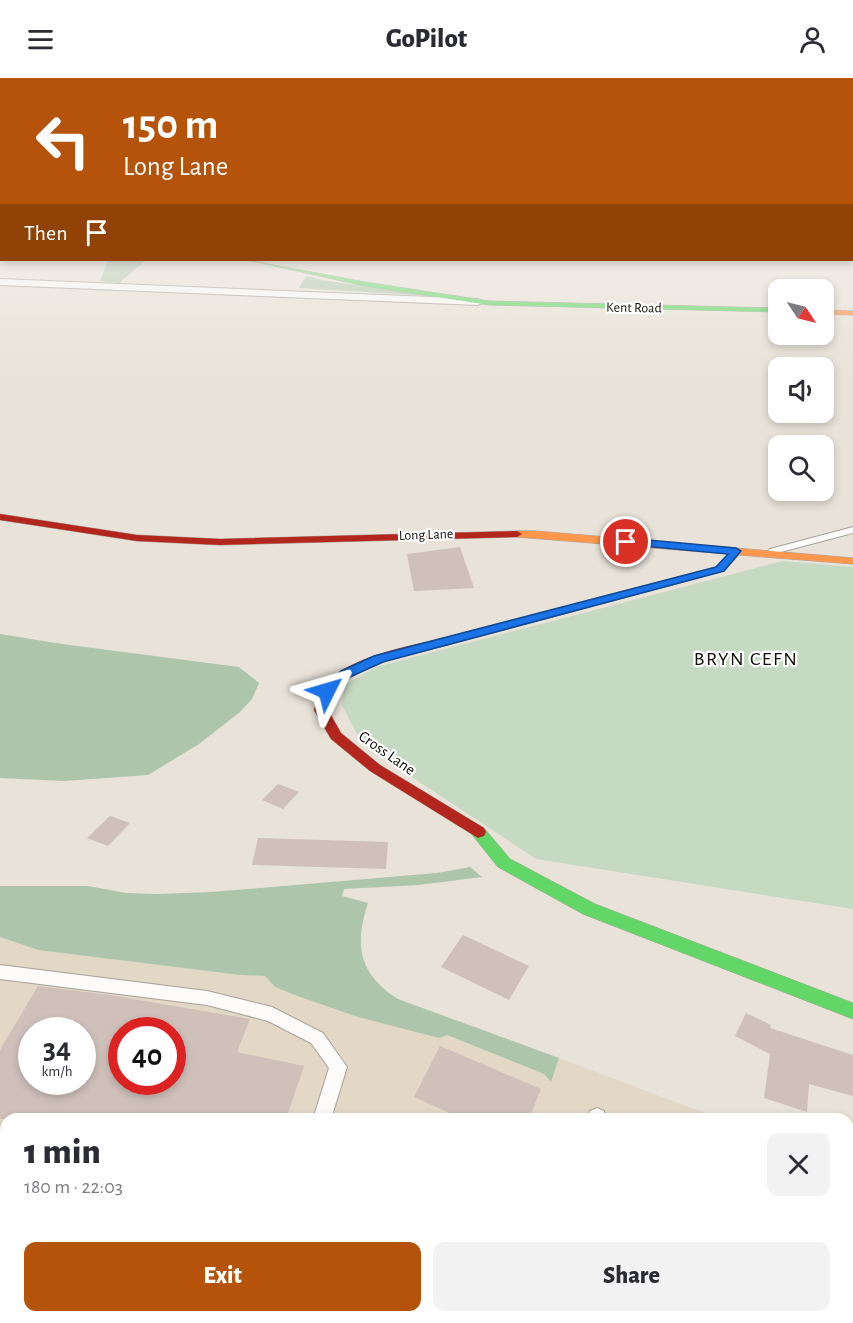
<!DOCTYPE html>
<html lang="en">
<head>
<meta charset="utf-8">
<style>
  :root { --surface:#fff; --page:#f2f2f3; --text:#2b2b33; --muted:#7c7c81; --accent:#b45309 }
  body { margin:0; font-family:"Alegreya Sans",sans-serif; background:var(--page); color:var(--text); height:100vh; display:flex; flex-direction:column; font-size:22px; white-space:nowrap }
  * { box-sizing:border-box; margin:0 }
  p { font-size:20px; color:var(--muted) }
  .icon { flex:none; width:33px; height:33px; fill:none; stroke:currentColor; stroke-width:2; stroke-linecap:round; stroke-linejoin:round }
  .map { position:relative; flex:1; overflow:hidden }
  .panel { position:absolute; left:0px; top:1035px; width:854px; height:210px; display:flex; flex-direction:column; background:var(--surface); border-radius:18px 18px 0 0; box-shadow:0 3px 9px #0003 }
  .panel>* { flex:none }
  .guide { position:absolute; left:0px; top:0px; width:854px; height:183px; box-shadow:0 3px 9px #0003; background:#b45309; color:#fff; overflow:hidden }
  .needle { width:39px; rotate:125deg }
  .fabs { position:absolute; left:768px; top:201px; display:grid; gap:12px }
  .fabs a { display:grid; place-items:center; width:66px; height:66px; border-radius:12px; background:var(--surface); box-shadow:0 3px 9px #0003; font-size:30px }
  .speed { position:absolute; left:18px; top:939px; display:flex; gap:12px; font-size:30px; font-weight:700; text-align:center }
  .speed>* { display:grid; place-content:center; width:78px; height:78px; border-radius:50%; background:var(--surface); box-shadow:0 3px 9px #0003; line-height:1 }
  .speed small { font-size:15px; font-weight:400 }
  .speed .limit { border:9px solid #d22; background:#fff; color:#111 }
  .pin { position:absolute; display:grid; place-items:center; width:51px; height:51px; color:#fff; margin:-26px; border:3px solid #fff; border-radius:50%; box-shadow:0 2px 6px #0007 }
  .me { position:absolute; width:66px; margin:-33px; rotate:50deg; stroke-linejoin:round; filter:drop-shadow(0 0 4px #0008) }
  .turn { display:flex; align-items:center; gap:21px; height:126px; padding:0 24px; font-size:27px }
  .turn .icon { width:78px; height:78px; stroke-width:2.5 }
  .turn b { display:block; font-size:42px; line-height:51px }
  .then { display:flex; align-items:center; height:57px; padding:0 24px; background:#0003; gap:12px; font-size:22px }
  .round { display:grid; place-items:center; flex:none; width:63px; height:63px; border-radius:12px; background:var(--page) }
  .summary { display:flex; align-items:center; justify-content:space-between; height:102px; padding:0 24px }
  h1 { font-size:36px; font-weight:800; line-height:45px }
  .action { display:flex; gap:12px; margin-top:auto; padding:12px 24px }
  .action a { flex:1; height:69px; border-radius:12px; background:var(--accent); color:#fff; font-size:24px; font-weight:800; line-height:69px; text-align:center }
  .action a+a { background:var(--page); color:var(--text) }
  header { display:flex; justify-content:space-between; align-items:center; height:78px; padding:0 24px; background:var(--surface); font-size:27px; font-weight:800 }
  .map>svg:first-child { display:block }
</style>
</head>
<body>
<header><svg class="icon" aria-label="menu" viewBox="0 0 24 24"><path d="M4 6h16M4 12h16M4 18h16"/></svg>GoPilot<svg class="icon" aria-label="person" viewBox="0 0 24 24"><circle cx="12" cy="8" r="4"/><path d="M4 21q1-7 8-7t8 7"/></svg></header>
<div class="map">
<svg width="853" height="1245" viewBox="0 0 853 1245">
  <rect width="100%" height="100%" fill="#e8e2d8"/>
  <g fill="#e3d8c6" fill-rule="evenodd">
    <path d="M 0,859 L 38,872 L 240,897 L 266,898 L 275,909 L 300,919 L 358,939 L 447,957 L 544,996 L 551,1004 L 559,980 L 720,1041 L 6,1041 L 6,1239 L 257,1239 L 255,1245 L 0,1245 ZM 32,952 L 82,952 L 82,1004 L 32,1004 ZM 122,952 L 172,952 L 172,1004 L 122,1004 Z"/>
    <polygon points="396,1239 540,1239 541,1245 418,1245"/>
  </g>
  <polygon fill="#c6d9c3" points="783,483 853,489 853,831 536,781 362,666 342,627 345,607 376,589"/>
  <g fill="#adc6ab">
    <polygon points="108,182 146,182 119,205 100,203"/>
    <polygon points="306,198 322,202 434,218 299,210"/>
    <polygon points="0,556 62,566 239,589 259,605 252,621 240,634 199,666 148,697 64,703 0,700"/>
    <path d="M 470,789 L 482,799 L 419,807 L 344,811 L 342,818 L 368,825 C 354,868 359,896 398,921 L 559,980 L 551,1004 L 544,996 L 447,957 L 439,960 L 358,939 L 300,919 L 275,909 L 265,898 L 240,897 L 38,872 L 0,859 L 0,808 L 88,808 L 126,815 L 157,816 L 211,814 L 437,795 Z"/>
  </g>
  <g fill="#cfc0ba" fill-rule="evenodd">
    <polygon points="460,469 474,510 414,513 407,476"/>
    <polygon points="278,706 299,714 283,731 262,722"/>
    <polygon points="110,738 130,745 108,768 87,760"/>
    <polygon points="258,760 388,764 386,791 252,787"/>
    <polygon points="463,857 529,888 509,922 441,889"/>
    <path d="M 38,908 L 110,917 L 250,941 L 237,974 L 304,988 L 286,1041 L 0,1041 L 0,972 ZM 32,952 L 82,952 L 82,1004 L 32,1004 ZM 122,952 L 172,952 L 172,1004 L 122,1004 Z"/>
    <polygon points="746,935 771,947 770,950 853,977 853,1018 809,1006 807,1034 764,1020 770,976 735,958"/>
    <polygon points="440,968 541,1011 529,1041 463,1041 414,1019"/>
  </g>
  <g fill="none" stroke-linecap="round" stroke-linejoin="round">
    <g stroke="#a6a199" stroke-width="2">
      <g id="lane">
        <rect x="0" y="143" width="2" height="2"/>
        <rect x="0" y="164" width="2" height="2"/>
        <polygon points="853,449 853,455 773,476 768,473 770,471"/>
        <polygon points="0,887 207,913 272,929 323,955 347,989 331,1041 313,1041 329,990 311,965 268,943 207,927 0,901"/>
        <polygon points="597,1030 604,1033 605,1041 587,1041 590,1033"/>
        <polygon points="6,1212 6,1234 0,1236 0,1214"/>
      </g>
    </g>
    <g stroke="#a6a199" stroke-width="2">
      <g id="street">
        <polygon points="0,201 478,221 484,224 478,227 0,207"/>
        <rect x="633" y="1239" width="44" height="6"/>
        <polygon points="718,1239 770,1239 771,1241 769,1245 721,1245"/>
      </g>
    </g>
    <g stroke="#a6a199" stroke-width="1">
      <g id="fast">
        <polygon points="247,182 365,204 489,223 778,230 778,234 489,227 365,208"/>
        <polygon points="478,748 484,750 510,781 595,826 853,925 853,941 583,836 498,789 470,754 472,750"/>
      </g>
    </g>
    <g stroke="#a6a199" stroke-width="1">
      <g id="slow">
        <rect x="0" y="139" width="2" height="2"/>
        <polygon points="824,232 853,233 853,237 824,236"/>
        <polygon points="536,453 853,480 853,486 739,477 724,493 448,567 440,567 438,564 440,561 716,489 728,476 517,459 512,456 517,453"/>
      </g>
    </g>
    <g stroke="#a6a199" stroke-width="1">
      <g id="jam">
        <polygon points="0,436 137,457 220,461 517,453 522,456 517,459 220,467 137,463 0,442"/>
        <path d="M 444,560 L 450,564 L 448,567 C 416,575 353,585 334,614 C 330,619 329,626 328,632 L 341,655 L 380,687 L 484,750 L 486,754 L 484,758 L 478,760 L 370,693 L 331,661 L 314,632 C 316,626 317,619 320,614 C 341,579 407,569 444,560 Z"/>
      </g>
    </g>
    <use href="#lane" fill="#fcfbf9" fill-rule="evenodd"/>
    <use href="#street" fill="#fcfbf9" fill-rule="evenodd"/>
    <use href="#fast" fill="#63d668" fill-rule="evenodd"/>
    <use href="#slow" fill="#ff974d" fill-rule="evenodd"/>
    <use href="#jam" fill="#b3261e" fill-rule="evenodd"/>
  </g>
  <linearGradient id="sky" x2="0" y2="1"><stop stop-color="#91bee8"/><stop offset="0.42" stop-color="#f5f2ed"/><stop offset="1" stop-color="#f5f2ed" stop-opacity="0"/></linearGradient>
  <rect width="853" height="300" fill="url(#sky)"/>
  <polygon fill="#1a73e8" stroke="#114b97" stroke-width="1.5" points="626,460 736,470 741,473 724,493 383,584 350,599 332,616 327,617 321,613 341,593 374,578 716,489 728,476 622,466 621,464"/>
  <g text-anchor="middle" dominant-baseline="central" stroke-width="4.5" stroke-linejoin="round" paint-order="stroke">
    <g font-size="14" fill="#14100a" stroke="#fff">
      <text transform="translate(634 230) rotate(1)">Kent Road</text>
      <text transform="translate(426 457) rotate(-2)">Long Lane</text>
    </g>
    <g font-size="16" fill="#14100a" stroke="#fff">
      <text transform="translate(387 675) rotate(35)">Cross Lane</text>
    </g>
    <g font-size="20" letter-spacing="1.5" fill="#14100a" stroke="#fff">
      <text x="746" y="581">BRYN CEFN</text>
    </g>
  </g>
</svg>
<div class="fabs">
<a><svg class="needle" viewBox="-14 -14 28 28"><path d="M0-13l5 13h-10z" fill="#e53935"/><path d="M0 13l5-13h-10z" fill="#7c7c81"/></svg></a>
<a><svg class="icon" aria-label="sound" viewBox="0 0 24 24"><path d="M4 9h4l5-4v14l-5-4H4zM17 9q2 3 0 6"/></svg></a>
<a><svg class="icon" aria-label="search" viewBox="0 0 24 24"><circle cx="10" cy="10" r="6"/><path d="M15 15l6 6"/></svg></a>
</div>
<div class="speed"><div>34<small>km/h</small></div><div class="limit">40</div></div>
<div class="pin" style="left:626px;top:464px;background:#d93025"><svg class="icon" aria-label="arrive" viewBox="0 0 24 24"><path d="M6 21V4h12l-3 4 3 4H6"/></svg></div>
<svg class="me" style="left:327px;top:613px" viewBox="-20 -20 40 40"><path d="M0-17L14 15 0 8-14 15z" fill="#1a73e8" stroke="#fff" stroke-width="4"/></svg>
<div class="guide">
<div class="turn"><svg class="icon" aria-label="left" viewBox="0 0 24 24"><path d="M17 20v-9H6M10 6l-5 5 5 5"/></svg><div><b>150 m</b>Long Lane</div></div>
<div class="then">Then<svg class="icon" aria-label="arrive" viewBox="0 0 24 24"><path d="M6 21V4h12l-3 4 3 4H6"/></svg></div>
</div>
<section class="panel">
<div class="summary"><div><h1>1 min</h1><p>180 m · 22:03</p></div><a class="round"><svg class="icon" aria-label="close" viewBox="0 0 24 24"><path d="M6 6l12 12M18 6L6 18"/></svg></a></div>
<div class="action"><a>Exit</a><a>Share</a></div>
</section>
</div>
</body>
</html>
